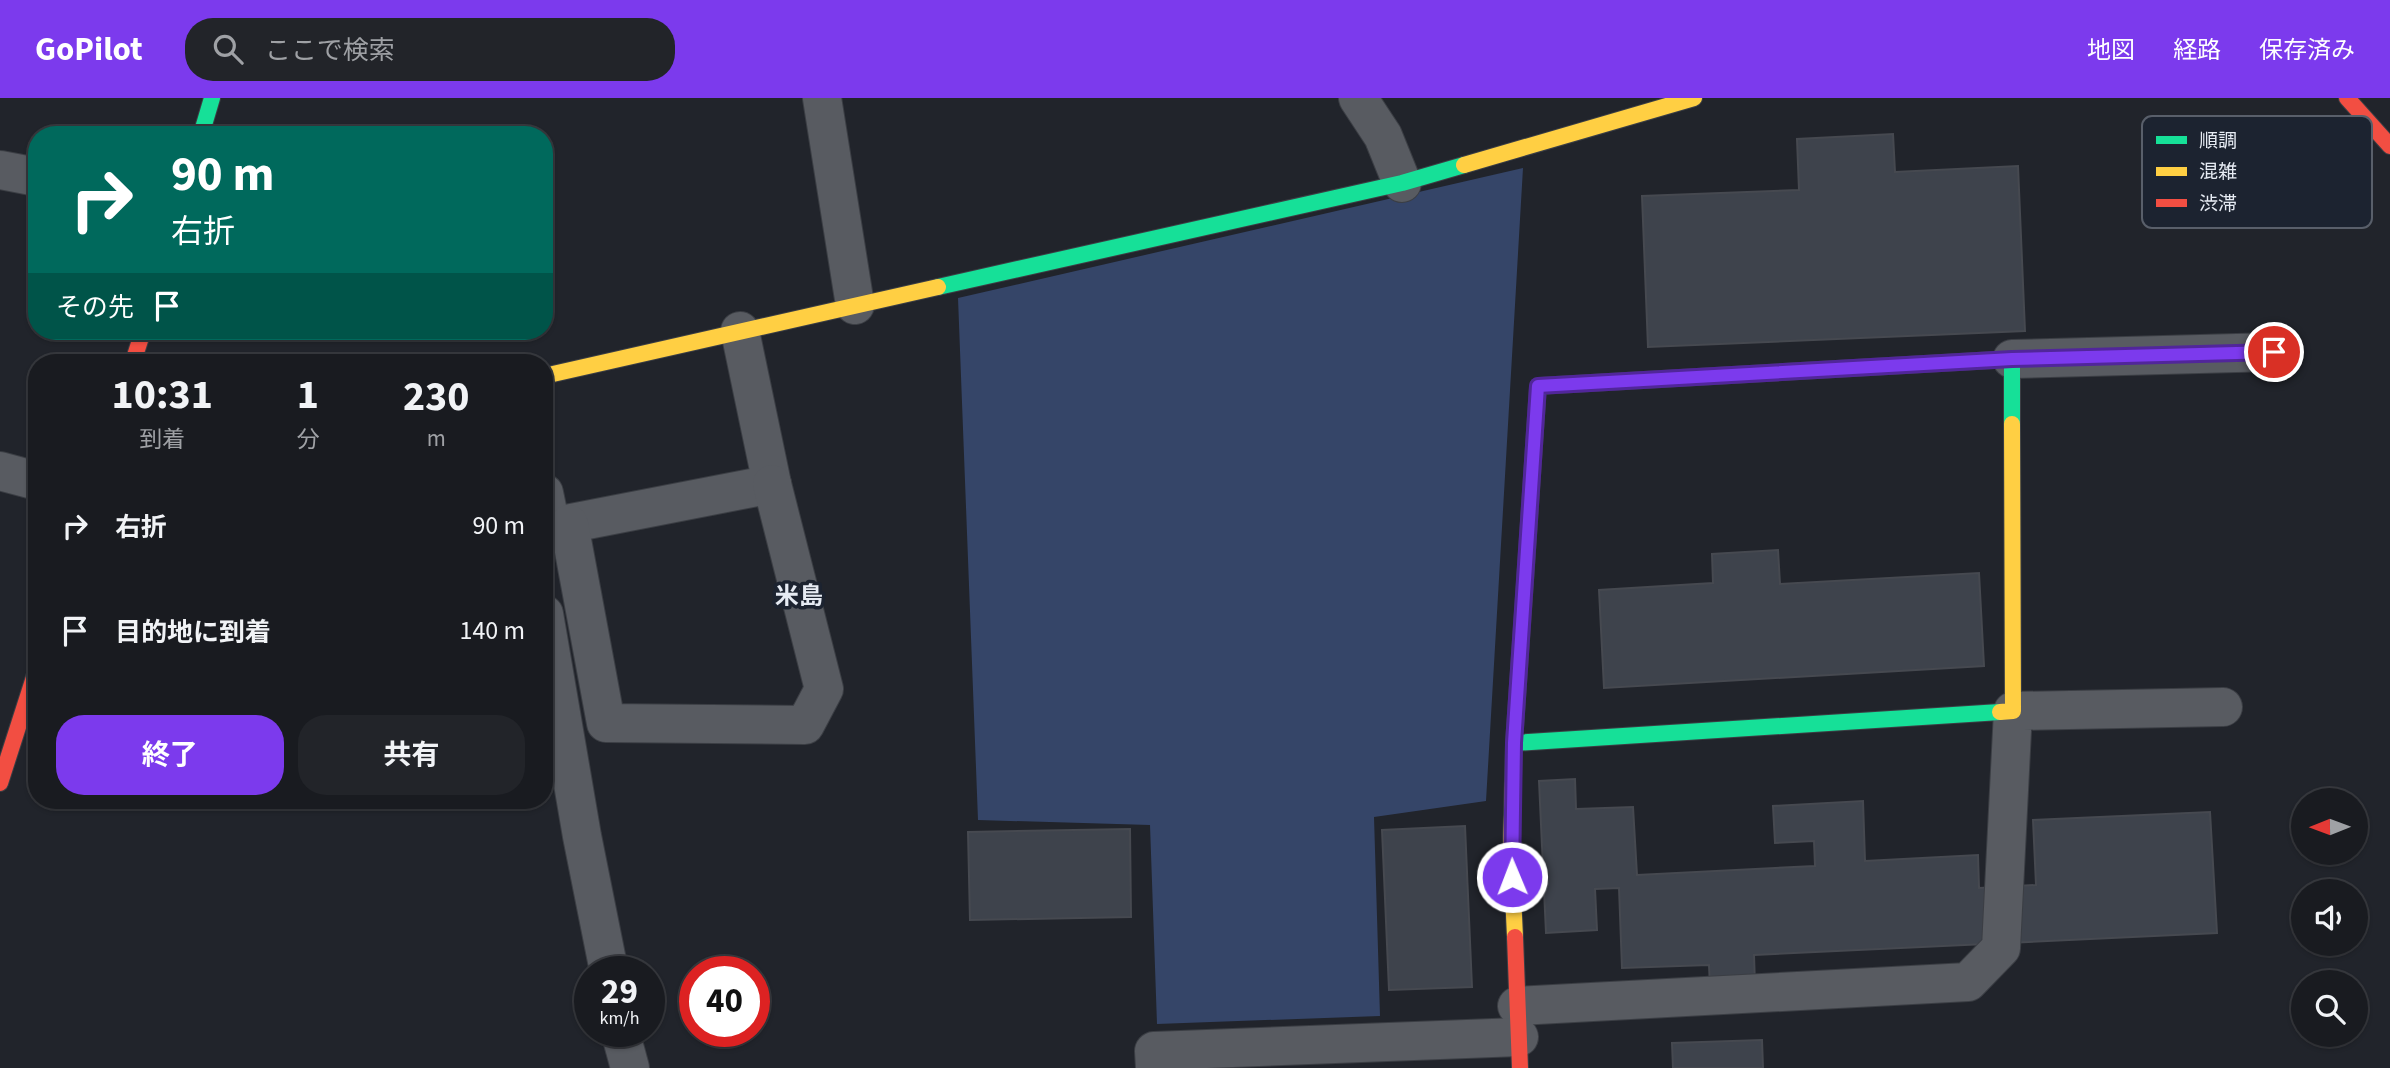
<!DOCTYPE html>
<html lang="ja">
<head>
<meta charset="utf-8">
<style>
  :root { --surface:#191b20; --page:#222429; --text:#f1f3f6; --muted:#9fa1a5; --line:#37393e; --accent:#7c3aed }
  body { margin:0; font-family:"Source Sans 3","Noto Sans JP",sans-serif; background:var(--page); color:var(--text); height:100vh; display:flex; flex-direction:column; font-size:26px; white-space:nowrap }
  * { box-sizing:border-box; margin:0 }
  p { font-size:23px; color:var(--muted) }
  .icon { flex:none; width:38px; height:38px; fill:none; stroke:currentColor; stroke-width:2; stroke-linecap:round; stroke-linejoin:round }
  .map { position:relative; flex:1; overflow:hidden }
  .drawer { position:absolute; left:28px; top:256px; width:525px; height:455px; display:flex; flex-direction:column; background:var(--surface); border-radius:28px; box-shadow:0 2px 5px #0004,0 0 0 2px var(--line) }
  .drawer>* { flex:none }
  .hud { position:absolute; left:28px; top:28px; width:525px; height:214px; border-radius:28px; box-shadow:0 2px 5px #0004,0 0 0 2px var(--line); background:#00695c; color:#fff; overflow:hidden }
  .needle { width:46px; rotate:269deg }
  .tools { position:absolute; left:2291px; top:690px; display:grid; gap:14px }
  .tools a { display:grid; place-items:center; width:77px; height:77px; border-radius:50%; background:var(--surface); box-shadow:0 2px 5px #0004,0 0 0 2px var(--line); font-size:35px }
  .speed { position:absolute; left:574px; top:858px; display:flex; gap:14px; font-size:35px; font-weight:700; text-align:center }
  .speed>* { display:grid; place-content:center; width:91px; height:91px; border-radius:50%; background:var(--surface); box-shadow:0 2px 5px #0004,0 0 0 2px var(--line); line-height:1 }
  .speed small { font-size:18px; font-weight:400 }
  .speed .limit { border:10px solid #d22; background:#fff; color:#111 }
  .pin { position:absolute; display:grid; place-items:center; width:60px; height:60px; color:#fff; margin:-30px; border:4px solid #fff; border-radius:50%; box-shadow:0 2px 7px #0007 }
  .me { position:absolute; width:77px; margin:-38px; rotate:359deg; stroke-linejoin:round; filter:drop-shadow(0 0 5px #0008) }
  .turn { display:flex; align-items:center; gap:24px; height:147px; padding:0 28px; font-size:32px }
  .turn .icon { width:91px; height:91px; stroke-width:2.5 }
  .turn b { display:block; font-size:49px; line-height:60px }
  .then { display:flex; align-items:center; height:66px; padding:0 28px; background:#0003; gap:14px; font-size:26px }
  .eta { display:flex; justify-content:space-evenly; align-items:center; height:119px; text-align:center }
  .eta b { font-size:42px; font-weight:700; line-height:49px }
  .action { display:flex; gap:14px; margin-top:auto; padding:14px 28px }
  .action a { flex:1; height:80px; border-radius:28px; background:var(--accent); color:#fff; font-size:28px; font-weight:700; line-height:80px; text-align:center }
  .action a+a { background:var(--page); color:var(--text) }
  ul { padding:0; list-style:none }
  li { display:flex; align-items:center; gap:21px; height:105px; padding:0 28px }
  li div { flex:1 }
  li b { display:block; font-size:26px }
  li em { font-style:normal }
  header { display:flex; align-items:center; gap:42px; box-sizing:border-box; height:98px; padding:0 35px; background:var(--accent); color:#fff }
  header strong { font-size:33px }
  nav { display:flex; gap:38px; margin-inline-start:auto; font-size:24px }
  .search { width:490px; height:63px; background:var(--page); display:flex; align-items:center; gap:18px; box-sizing:border-box; padding:0 24px; border-radius:28px; color:var(--muted); font-size:26px }
  .map>svg:first-child { display:block }
</style>
</head>
<body>
<header>
<strong>GoPilot</strong>
<div class="search"><svg class="icon" aria-label="search" viewBox="0 0 24 24"><circle cx="10" cy="10" r="6"/><path d="M15 15l6 6"/></svg>ここで検索</div>
<nav><a>地図</a><a>経路</a><a>保存済み</a></nav>
</header>
<div class="map">
<svg width="2390" height="970" viewBox="0 0 2390 970">
  <rect width="100%" height="100%" fill="#21242b"/>
  <polygon fill="#354568" points="1523,70 1486,703 1374,719 1380,918 1157,926 1150,727 978,722 958,200"/>
  <g fill="#3e434c" stroke="#464950" stroke-width="2">
    <polygon points="1893,36 1895,74 2018,68 2025,233 1648,249 1642,98 1799,92 1797,41"/>
    <polygon points="1778,452 1780,486 1979,475 1984,568 1604,590 1599,492 1713,485 1712,456"/>
    <polygon points="1575,681 1576,711 1633,709 1637,777 1815,768 1814,743 1775,745 1773,708 1863,703 1865,763 1978,757 1979,790 2036,787 2033,722 2210,714 2217,835 1754,857 1755,887 1710,889 1709,867 1622,870 1619,790 1595,791 1597,832 1546,835 1539,683"/>
    <polygon points="1465,728 1472,889 1389,892 1382,732"/>
    <polygon points="1130,731 1131,819 970,822 968,734"/>
    <polygon points="1762,942 1763,970 1673,970 1672,945"/>
  </g>
  <g fill="none" stroke-linecap="round" stroke-linejoin="round">
    <g stroke="#3b3e44" stroke-width="40">
      <g id="street">
        <polyline points="822,0 855,207"/>
        <polyline points="1358,0 1383,38 1402,85"/>
        <polyline points="0,72 37,79"/>
        <polyline points="2012,261 2274,254"/>
        <polyline points="0,373 37,383"/>
        <polyline points="544,395 551,429 772,386 740,233"/>
        <polyline points="569,426 606,625 805,627 824,591 772,386"/>
        <polyline points="544,516 582,738 609,873"/>
        <polyline points="1517,908 1968,884 2001,850 2013,613 2223,609"/>
        <polyline points="620,933 630,970"/>
        <polyline points="1155,970 1154,953 1519,939"/>
      </g>
    </g>
    <g stroke="#3b3e44" stroke-width="18">
      <g id="fast">
        <polyline points="201,37 212,0"/>
        <polyline points="938,189 1402,85 1464,67"/>
        <polyline points="1525,484 1538,288 2012,261 2012,326"/>
        <polyline points="1514,645 2000,614"/>
      </g>
    </g>
    <g stroke="#3b3e44" stroke-width="18">
      <g id="slow">
        <polyline points="1464,67 1694,0"/>
        <polyline points="544,278 938,189"/>
        <polyline points="2000,614 2013,613 2012,326"/>
        <polyline points="1515,839 1511,753 1514,645 1525,484"/>
      </g>
    </g>
    <g stroke="#3b3e44" stroke-width="18">
      <g id="jam">
        <polyline points="2347,0 2390,48"/>
        <polyline points="133,264 143,233"/>
        <polyline points="0,685 37,570"/>
        <polyline points="1515,839 1520,970"/>
      </g>
    </g>
    <use href="#street" stroke="#585b61" stroke-width="38"/>
    <use href="#fast" stroke="#16e098" stroke-width="16"/>
    <use href="#slow" stroke="#ffcf43" stroke-width="16"/>
    <use href="#jam" stroke="#f24e42" stroke-width="16"/>
  </g>
  <g fill="none" stroke-linecap="round" stroke-linejoin="round">
    <g stroke="#51269a" stroke-width="18">
      <polyline id="route" points="1512,779 1514,645 1538,288 2012,261 2274,254"/>
    </g>
    <use href="#route" stroke="#7c3aed" stroke-width="12"/>
  </g>
  <g text-anchor="middle" dominant-baseline="central" stroke-width="7" stroke-linejoin="round" paint-order="stroke">
    <g font-size="24" font-weight="bold" fill="#e6ebf3" stroke="#1c2330">
      <text x="799" y="498">米島</text>
    </g>
  </g>
  <rect x="2142" y="18" width="230" height="112" rx="10" fill="#1c2330" stroke="#595f6a" stroke-width="2"/>
  <rect x="2156" y="38" width="31" height="8" fill="#16e098"/>
  <rect x="2156" y="69" width="31" height="9" fill="#ffcf43"/>
  <rect x="2156" y="101" width="31" height="8" fill="#f24e42"/>
  <g font-size="19" fill="#e6ebf3">
    <text x="2199" y="49">順調</text>
    <text x="2199" y="80">混雑</text>
    <text x="2199" y="112">渋滞</text>
  </g>
</svg>
<div class="tools">
<a><svg class="needle" viewBox="-14 -14 28 28"><path d="M0-13l5 13h-10z" fill="#e53935"/><path d="M0 13l5-13h-10z" fill="#9fa1a5"/></svg></a>
<a><svg class="icon" aria-label="sound" viewBox="0 0 24 24"><path d="M4 9h4l5-4v14l-5-4H4zM17 9q2 3 0 6"/></svg></a>
<a><svg class="icon" aria-label="search" viewBox="0 0 24 24"><circle cx="10" cy="10" r="6"/><path d="M15 15l6 6"/></svg></a>
</div>
<div class="speed"><div>29<small>km/h</small></div><div class="limit">40</div></div>
<div class="pin" style="left:2274px;top:254px;background:#d93025"><svg class="icon" aria-label="arrive" viewBox="0 0 24 24"><path d="M6 21V4h12l-3 4 3 4H6"/></svg></div>
<svg class="me" style="left:1512px;top:779px" viewBox="-20 -20 40 40"><circle r="17" fill="#7c3aed" stroke="#fff" stroke-width="3"/><path d="M0-11L8 9 0 5-8 9z" fill="#fff"/></svg>
<div class="hud">
<div class="turn"><svg class="icon" aria-label="right" viewBox="0 0 24 24"><path d="M7 20v-9h11M14 6l5 5-5 5"/></svg><div><b>90 m</b>右折</div></div>
<div class="then">その先<svg class="icon" aria-label="arrive" viewBox="0 0 24 24"><path d="M6 21V4h12l-3 4 3 4H6"/></svg></div>
</div>
<section class="drawer">
<div class="eta">
<div><b>10:31</b><p>到着</p></div>
<div><b>1</b><p>分</p></div>
<div><b>230</b><p>m</p></div>
</div>
<ul>
<li><svg class="icon" aria-label="right" viewBox="0 0 24 24"><path d="M7 20v-9h11M14 6l5 5-5 5"/></svg><div><b>右折</b></div><em>90 m</em></li>
<li><svg class="icon" aria-label="arrive" viewBox="0 0 24 24"><path d="M6 21V4h12l-3 4 3 4H6"/></svg><div><b>目的地に到着</b></div><em>140 m</em></li>
</ul>
<div class="action"><a>終了</a><a>共有</a></div>
</section>
</div>
</body>
</html>
